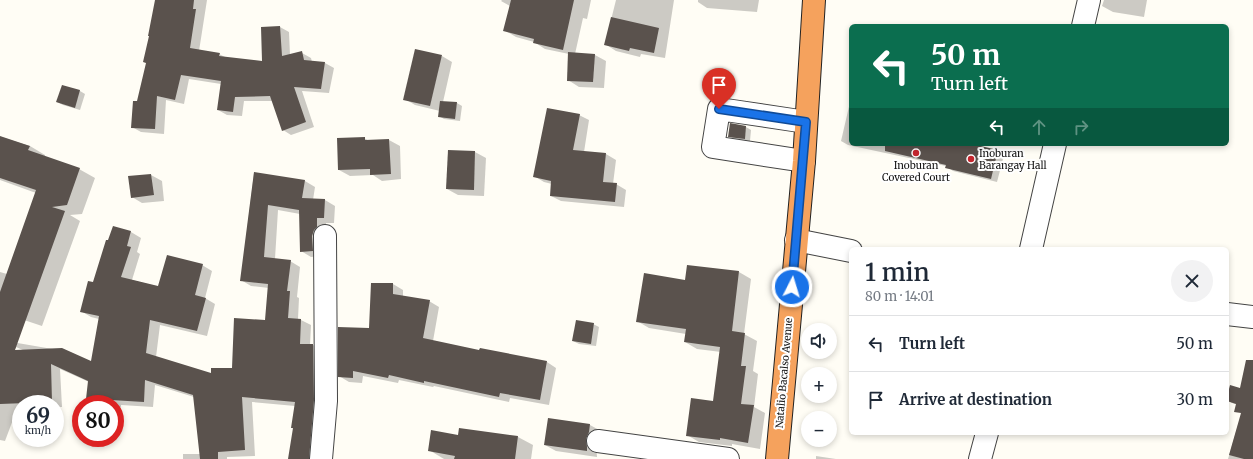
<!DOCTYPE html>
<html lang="en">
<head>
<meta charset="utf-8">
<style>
  :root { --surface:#fff; --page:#f2f2f3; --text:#1f2937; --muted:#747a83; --line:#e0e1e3 }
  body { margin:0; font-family:Merriweather,serif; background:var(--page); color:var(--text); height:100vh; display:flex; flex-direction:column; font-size:15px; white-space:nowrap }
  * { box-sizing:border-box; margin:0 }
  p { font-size:13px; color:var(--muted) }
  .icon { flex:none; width:22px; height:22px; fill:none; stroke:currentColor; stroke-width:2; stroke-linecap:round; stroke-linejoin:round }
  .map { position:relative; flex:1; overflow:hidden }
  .panel { position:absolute; left:849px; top:247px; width:380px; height:188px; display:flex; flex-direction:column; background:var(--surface); border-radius:6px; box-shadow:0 2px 6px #0003 }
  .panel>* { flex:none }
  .top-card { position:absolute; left:849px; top:24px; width:380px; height:122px; border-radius:6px; box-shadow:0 2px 6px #0003; background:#0b6e4f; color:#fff; overflow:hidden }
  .fabs { position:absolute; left:801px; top:323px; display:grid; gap:8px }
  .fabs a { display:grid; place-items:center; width:36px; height:36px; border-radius:50%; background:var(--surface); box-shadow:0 2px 6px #0003; font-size:20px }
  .speed { position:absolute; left:12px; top:395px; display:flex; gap:8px; font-size:20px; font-weight:700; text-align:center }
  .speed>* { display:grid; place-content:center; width:52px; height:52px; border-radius:50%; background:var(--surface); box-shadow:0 2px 6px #0003; line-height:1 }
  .speed small { font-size:10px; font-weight:400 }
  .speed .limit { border:6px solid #d22; background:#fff; color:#111 }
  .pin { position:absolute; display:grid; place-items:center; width:34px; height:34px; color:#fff; margin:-41px -17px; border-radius:50% 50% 50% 0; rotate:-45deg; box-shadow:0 0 4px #0007 }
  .pin .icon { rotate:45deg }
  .me { position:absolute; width:44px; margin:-22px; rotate:5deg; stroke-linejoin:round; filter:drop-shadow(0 0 3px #0008) }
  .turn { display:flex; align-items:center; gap:14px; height:84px; padding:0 16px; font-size:18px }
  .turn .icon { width:52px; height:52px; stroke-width:2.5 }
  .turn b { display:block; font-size:28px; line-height:34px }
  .lanes { display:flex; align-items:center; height:38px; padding:0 16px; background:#0003; justify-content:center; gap:20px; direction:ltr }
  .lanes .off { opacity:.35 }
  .round { display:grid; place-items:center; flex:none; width:42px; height:42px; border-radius:21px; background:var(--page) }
  .headline { display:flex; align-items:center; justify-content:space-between; height:68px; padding:0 16px }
  h1 { font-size:24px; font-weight:600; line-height:30px }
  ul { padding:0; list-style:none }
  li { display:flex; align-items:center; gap:12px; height:56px; padding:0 16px; border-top:1px solid var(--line) }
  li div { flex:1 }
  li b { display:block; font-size:15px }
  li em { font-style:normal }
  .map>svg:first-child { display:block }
</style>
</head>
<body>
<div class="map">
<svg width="1253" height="459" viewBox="0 0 1253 459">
  <rect width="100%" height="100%" fill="#fffdf5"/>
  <g fill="#0003" fill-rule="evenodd">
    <polygon points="157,0 207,0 199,51 219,54 227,58 263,62 280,27 289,32 290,55 302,53 311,58 312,62 325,63 334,68 329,93 302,91 314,127 291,135 283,130 273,101 244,101 242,116 227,115 218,110 221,84 189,79 184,104 166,100 164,134 141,132 132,127 147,63"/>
    <polygon points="502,0 591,0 587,19 583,18 575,54 595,55 606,61 604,88 579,87 568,80 569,54 545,49 534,42 516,37 504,30 510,6 501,1"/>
    <polygon points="616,0 674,0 665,58 641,54 640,57 616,51 605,44"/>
    <polygon points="698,0 759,0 757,12 707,8 698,2"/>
    <polygon points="1104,0 1147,0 1144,17 1113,12 1102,6"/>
    <polygon points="442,56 452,62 443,102 457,103 462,106 460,121 444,119 439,116 440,111 415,105 405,99"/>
    <polygon points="63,86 80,91 85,94 80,110 63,105 57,102"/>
    <polygon points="851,98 851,144 968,144 998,151 1004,155 997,182 953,171 946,166 848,145 841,141"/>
    <polygon points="579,115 589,120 584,152 606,154 616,160 613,184 616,184 626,190 624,207 561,201 551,196 552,184 544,182 534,176"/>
    <polygon points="746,127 751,130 750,141 735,139 729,136"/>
    <polygon points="0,137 30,146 45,155 45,157 79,169 95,178 82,214 70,215 80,221 42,326 0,312 0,272 7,274 36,193 0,180"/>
    <polygon points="364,138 369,141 389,140 400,146 401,179 382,181 373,175 350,176 339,170"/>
    <polygon points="475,152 486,158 484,196 458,195 447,189"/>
    <path d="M 254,173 L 305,181 L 315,187 L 313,200 L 325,200 L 335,206 L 334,223 L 326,223 L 327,233 L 322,256 L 311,257 L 301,251 L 300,214 L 278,210 L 275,259 L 290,261 L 300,267 L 297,297 L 299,298 L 298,319 L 301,320 L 311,325 L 310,345 L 313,345 L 323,351 L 319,459 L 289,459 L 294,429 L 292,428 L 295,406 L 252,402 L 255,456 L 227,457 L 227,459 L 183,459 L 183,454 L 200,454 L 194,397 L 155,385 L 153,407 L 121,405 L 121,407 L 115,406 L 115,404 L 97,404 L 87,398 L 89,382 L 60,369 L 62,407 L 55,407 L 55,404 L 21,404 L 21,409 L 17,409 L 5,441 L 0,440 L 0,340 L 70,352 L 92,363 L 99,319 L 91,317 L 81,311 L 93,283 L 114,227 L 131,232 L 141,238 L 137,252 L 140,254 L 132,280 L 159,287 L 202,265 L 212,271 L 205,298 L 215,304 L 207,336 L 160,325 L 156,357 L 212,375 L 233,369 L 266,321 L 269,288 L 251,286 L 241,280 ZM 16,347 L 25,351 L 14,351 Z"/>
    <polygon points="151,175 162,181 164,201 142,203 132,197 129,177"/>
    <polygon points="739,272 751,279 744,334 757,341 753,371 758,374 754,407 765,413 760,449 732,444 732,446 699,442 687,435 714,402 721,352 697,349 685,342 686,334 649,328 637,321 686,281"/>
    <polygon points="393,284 403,290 403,297 429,301 439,307 433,341 480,351 547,362 556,368 549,405 510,398 509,402 434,386 433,387 399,380 398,383 363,376 362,383 349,382 339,376 370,329"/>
    <polygon points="593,324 599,327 596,346 579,344 573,341"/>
    <polygon points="1227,400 1253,409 1253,459 1228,459 1238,425 1245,407 1232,403"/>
    <polygon points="549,419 590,425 601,431 596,445 597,457 556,451 545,445"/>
    <polygon points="459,436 518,437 533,445 531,459 444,459 429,450"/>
    <polygon points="816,456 836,459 816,459"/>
  </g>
  <g fill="#5a524d">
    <polygon points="155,0 194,0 193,9 196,9 190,48 220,53 219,56 262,61 261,27 280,26 282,56 302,51 304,60 325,62 321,89 294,87 306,122 282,131 270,96 235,97 233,112 217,110 221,81 181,75 175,100 157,96 155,129 131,128 133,101 137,101 146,63 143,62 149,36 148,36"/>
    <polygon points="511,0 574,0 563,50 533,43 534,39 503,31"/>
    <polygon points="611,17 659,28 654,53 630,48 629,51 604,45"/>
    <polygon points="415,49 442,55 430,106 403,100"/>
    <polygon points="568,52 595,54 593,82 567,81"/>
    <polygon points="62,85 80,90 75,108 56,102"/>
    <polygon points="440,101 457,102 455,119 438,117"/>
    <polygon points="547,108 580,114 573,150 606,153 603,182 617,183 615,202 550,196 551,181 533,177"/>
    <polygon points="730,123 746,126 745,139 728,137"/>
    <polygon points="0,136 30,146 28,150 80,168 67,205 52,207 65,211 15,350 62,348 91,361 99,316 80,312 88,281 93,282 106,240 108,240 113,226 131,231 127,246 131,247 121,277 158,286 167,255 203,264 195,295 206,298 197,331 150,320 146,353 211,373 211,368 232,368 234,318 265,320 268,284 240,281 254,172 305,180 302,198 325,199 324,218 317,218 317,227 314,230 312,236 313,251 300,252 299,210 268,205 264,257 291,260 287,291 290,291 288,318 301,319 300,344 313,344 314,400 309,459 288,459 293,428 291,428 295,402 242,397 245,450 218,452 218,459 200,459 193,395 145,380 144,402 111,400 111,402 86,399 88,381 51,364 52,402 0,404 0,292 36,190 0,178"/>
    <polygon points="365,137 365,140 389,139 391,174 370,175 370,169 338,170 337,138"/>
    <polygon points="885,144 972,144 998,150 991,179 945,168 946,165 885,151"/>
    <polygon points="448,150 475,151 474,190 446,189"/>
    <polygon points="151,174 154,195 131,198 128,176"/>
    <polygon points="687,265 739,271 732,331 745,333 741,366 746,366 741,404 754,405 748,443 720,438 720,440 686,436 691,398 713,401 720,347 684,342 686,329 636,322 644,273 685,280"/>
    <polygon points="371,283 393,283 393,294 430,300 423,338 479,350 480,348 547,361 540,400 500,393 499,397 424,381 424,383 389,375 388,378 353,371 353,378 338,377 338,327 369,328"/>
    <polygon points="576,320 594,323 591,344 572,341"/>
    <polygon points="1246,360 1253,360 1253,459 1244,459 1229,455 1241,413 1234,412 1236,404 1227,401 1227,397 1230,385 1240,388"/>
    <polygon points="548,418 590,424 589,432 586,439 587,447 587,451 544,445"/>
    <polygon points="459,428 518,436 515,459 454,459 455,456 428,451 431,430 458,435"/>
  </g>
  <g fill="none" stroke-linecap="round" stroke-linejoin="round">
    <g stroke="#444" stroke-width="24">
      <g id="minor">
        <polyline points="1083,26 1089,0"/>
        <polyline points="804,161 713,147 719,109 806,122"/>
        <polyline points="796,240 851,251"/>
        <polyline points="1031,249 1055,144"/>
        <polyline points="1227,314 1253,317"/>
        <polyline points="598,441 728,459"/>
        <polyline points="321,459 326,401 325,236"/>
        <polyline points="980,459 987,433"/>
      </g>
    </g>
    <g stroke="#222" stroke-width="24">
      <polyline id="highway" points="777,459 804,161 814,0"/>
    </g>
    <use href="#minor" stroke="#fff" stroke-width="22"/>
    <use href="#highway" stroke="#f5a25d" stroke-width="22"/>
  </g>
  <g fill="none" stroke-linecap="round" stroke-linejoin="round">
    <g stroke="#114b97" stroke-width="10">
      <polyline id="route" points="719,109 806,122 792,287"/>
    </g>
    <use href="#route" stroke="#1a73e8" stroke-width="7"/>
  </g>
  <g fill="#c4262e" stroke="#fff" stroke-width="1.5">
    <circle cx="916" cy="153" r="4"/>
    <circle cx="971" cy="159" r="4"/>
  </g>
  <g text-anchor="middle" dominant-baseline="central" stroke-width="4" stroke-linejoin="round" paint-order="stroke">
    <g font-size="10" fill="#111" stroke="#fff" text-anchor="start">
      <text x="979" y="153">Inoburan<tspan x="979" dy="12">Barangay Hall</tspan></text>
      <text x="916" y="165" text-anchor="middle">Inoburan<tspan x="916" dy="12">Covered Court</tspan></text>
    </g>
    <g font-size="10" fill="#111" stroke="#fff">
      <text transform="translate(784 373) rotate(-85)">Natalio Bacalso Avenue</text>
    </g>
  </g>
</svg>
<div class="fabs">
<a><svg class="icon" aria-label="sound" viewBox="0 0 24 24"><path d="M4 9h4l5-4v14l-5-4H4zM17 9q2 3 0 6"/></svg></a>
<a>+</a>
<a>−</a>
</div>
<div class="speed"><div>69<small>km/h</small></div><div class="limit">80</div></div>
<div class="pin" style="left:719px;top:109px;background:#d93025"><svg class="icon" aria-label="arrive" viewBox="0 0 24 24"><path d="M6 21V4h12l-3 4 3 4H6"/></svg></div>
<svg class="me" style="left:792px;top:287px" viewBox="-20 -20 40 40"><circle r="17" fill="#1a73e8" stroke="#fff" stroke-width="3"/><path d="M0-11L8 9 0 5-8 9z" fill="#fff"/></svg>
<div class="top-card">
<div class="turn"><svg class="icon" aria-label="left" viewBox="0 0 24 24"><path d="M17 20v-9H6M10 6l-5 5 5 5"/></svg><div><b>50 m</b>Turn left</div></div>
<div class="lanes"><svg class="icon" aria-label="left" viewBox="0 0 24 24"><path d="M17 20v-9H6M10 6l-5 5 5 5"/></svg><svg class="icon off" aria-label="ahead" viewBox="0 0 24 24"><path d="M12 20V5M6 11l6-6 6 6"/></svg><svg class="icon off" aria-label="right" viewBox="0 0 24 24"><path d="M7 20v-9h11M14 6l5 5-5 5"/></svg></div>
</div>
<section class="panel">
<div class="headline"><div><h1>1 min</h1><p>80 m · 14:01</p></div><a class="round"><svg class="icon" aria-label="close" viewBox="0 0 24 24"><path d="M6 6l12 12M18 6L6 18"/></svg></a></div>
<ul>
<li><svg class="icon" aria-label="left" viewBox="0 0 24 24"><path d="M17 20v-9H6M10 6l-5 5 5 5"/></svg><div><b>Turn left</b></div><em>50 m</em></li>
<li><svg class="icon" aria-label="arrive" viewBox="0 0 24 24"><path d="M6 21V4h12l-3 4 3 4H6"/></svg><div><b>Arrive at destination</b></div><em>30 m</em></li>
</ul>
</section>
</div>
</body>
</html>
